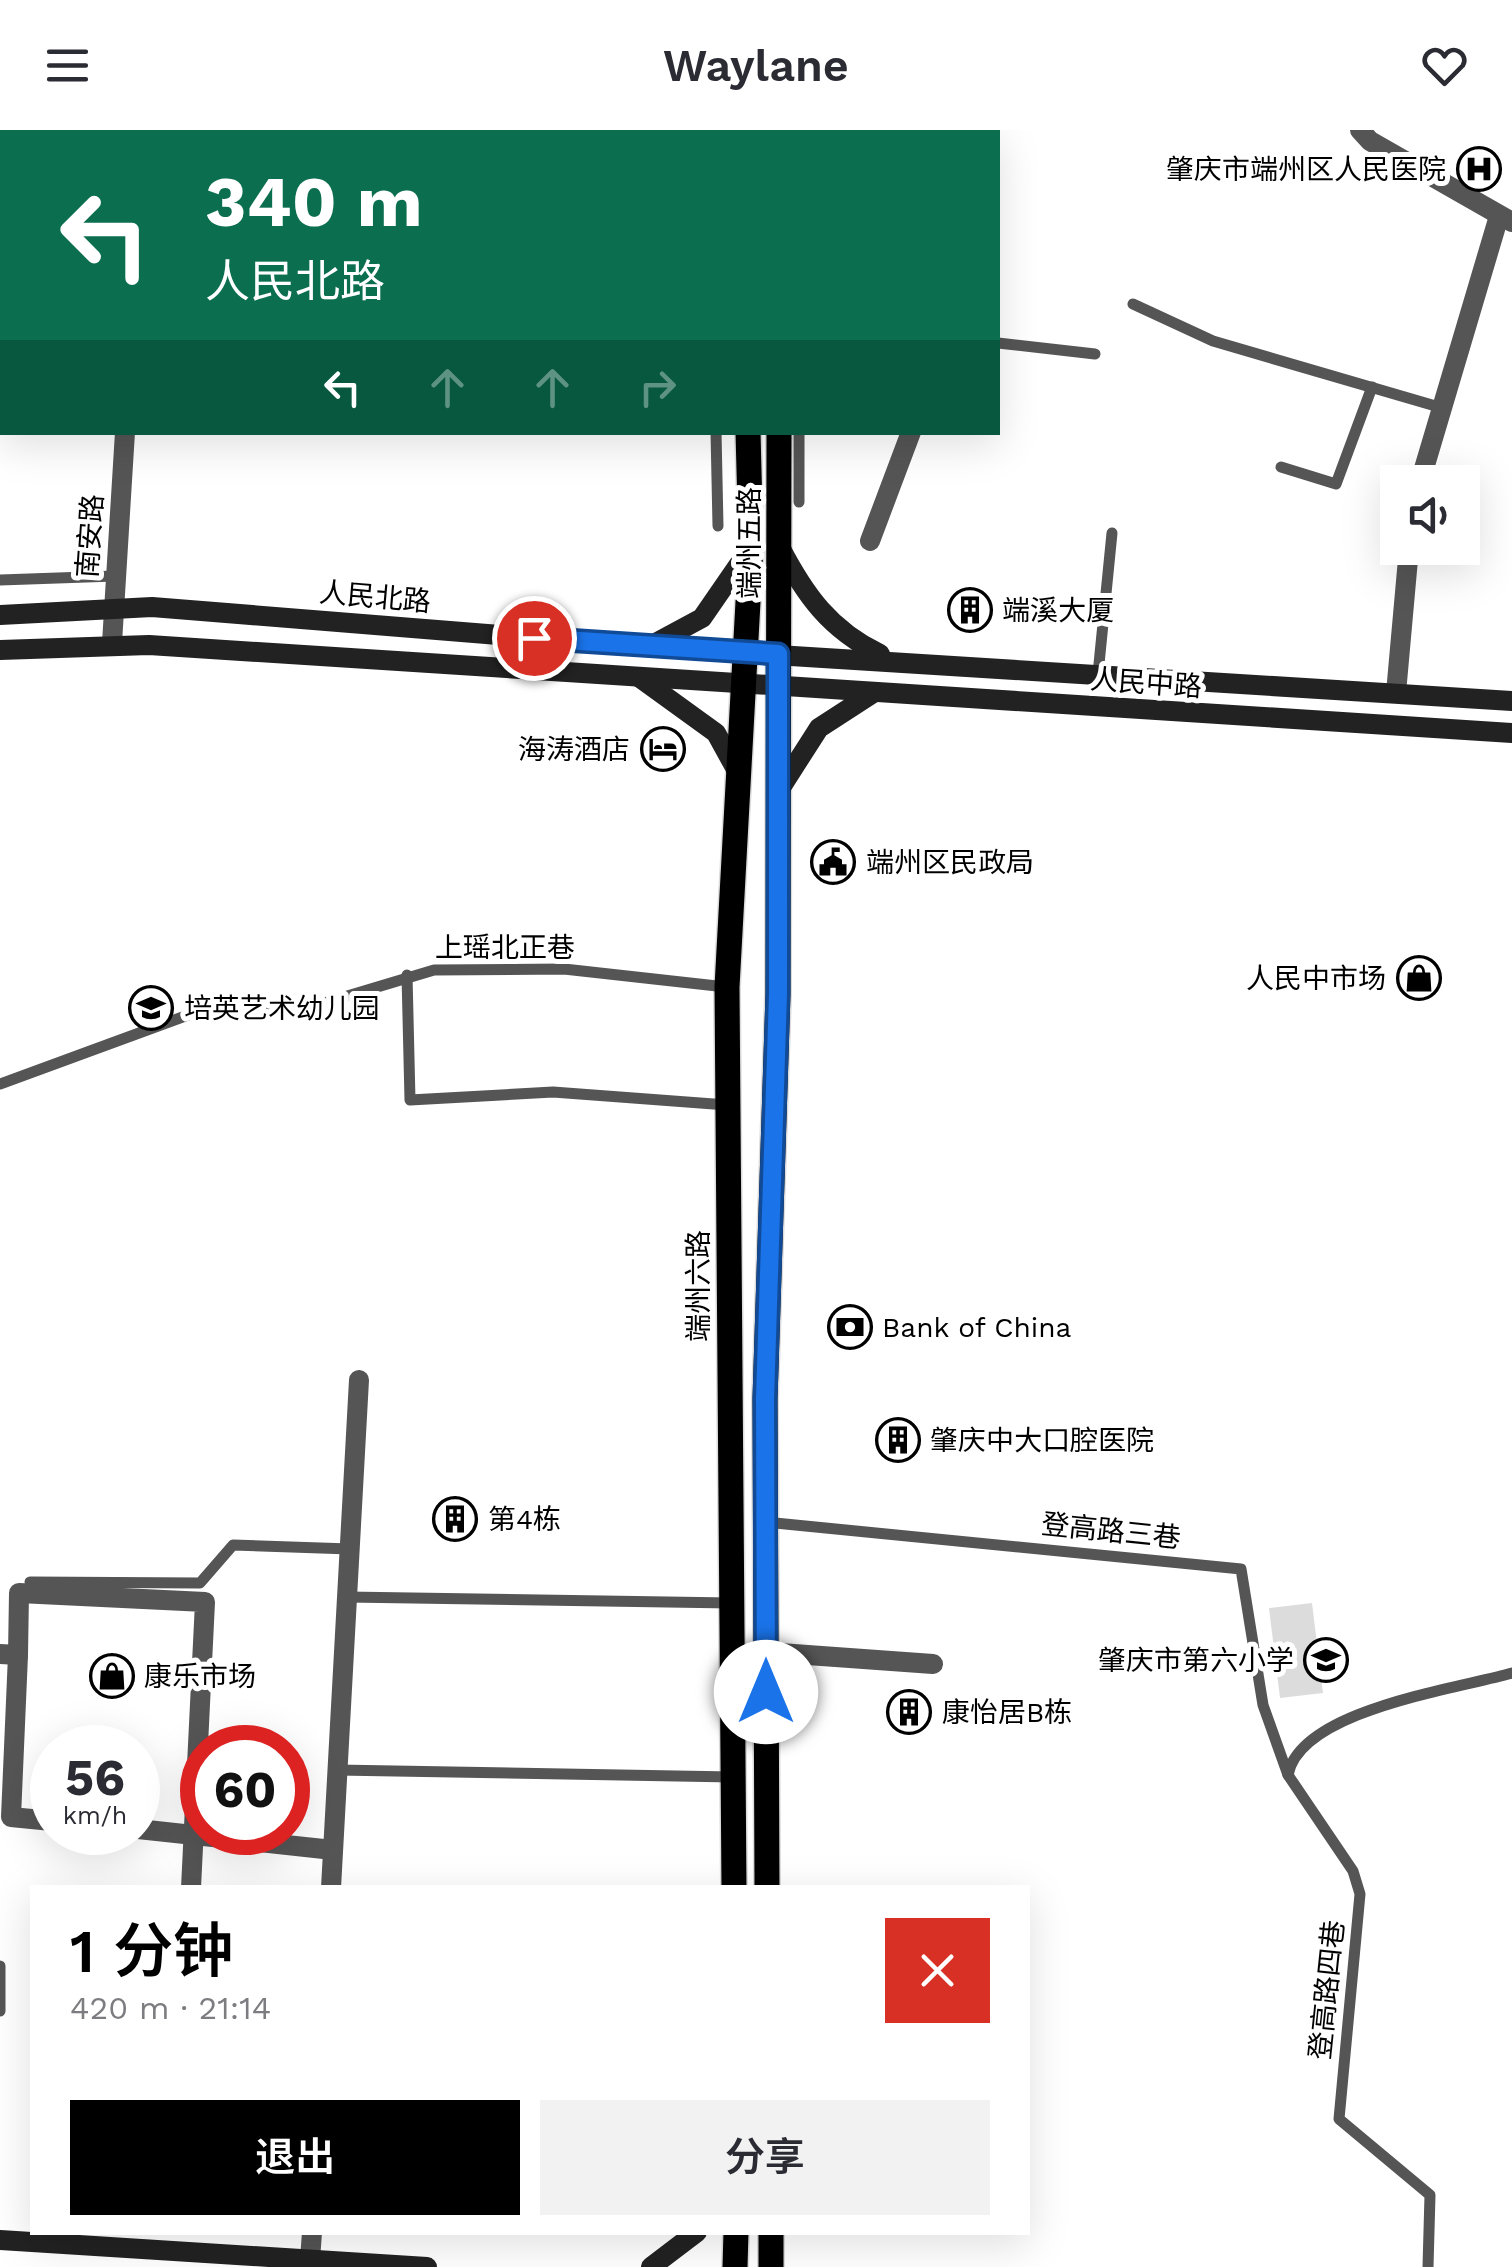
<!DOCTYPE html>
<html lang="zh">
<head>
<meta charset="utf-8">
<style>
  :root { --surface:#fff; --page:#f2f2f3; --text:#2b2b33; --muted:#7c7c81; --accent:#000 }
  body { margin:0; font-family:"Work Sans","Noto Sans SC",sans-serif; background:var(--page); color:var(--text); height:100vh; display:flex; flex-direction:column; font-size:38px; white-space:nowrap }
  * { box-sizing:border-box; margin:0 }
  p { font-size:32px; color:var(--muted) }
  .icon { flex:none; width:55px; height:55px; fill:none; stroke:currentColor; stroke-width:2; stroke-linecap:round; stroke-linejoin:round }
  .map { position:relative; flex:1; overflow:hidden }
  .panel { position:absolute; left:30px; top:1755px; width:1000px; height:350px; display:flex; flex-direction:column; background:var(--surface); border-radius:0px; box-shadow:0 10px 40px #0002 }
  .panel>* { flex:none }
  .top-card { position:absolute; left:0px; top:0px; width:1000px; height:305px; box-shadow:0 10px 40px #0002; background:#0b6e4f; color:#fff; overflow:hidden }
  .controls { position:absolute; left:1380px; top:335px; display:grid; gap:20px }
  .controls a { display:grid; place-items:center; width:100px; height:100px; border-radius:0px; background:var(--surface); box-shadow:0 10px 40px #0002; font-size:50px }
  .speed { position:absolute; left:30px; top:1595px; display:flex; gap:20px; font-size:50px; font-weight:700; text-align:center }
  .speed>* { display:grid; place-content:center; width:130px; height:130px; border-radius:50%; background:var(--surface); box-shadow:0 10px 40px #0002; line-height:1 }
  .speed small { font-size:25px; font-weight:400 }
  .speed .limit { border:15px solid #d22; background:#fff; color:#111 }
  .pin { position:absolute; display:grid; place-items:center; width:85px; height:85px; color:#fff; margin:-42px; border:5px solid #fff; border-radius:50%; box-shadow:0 2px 10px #0007 }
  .me { position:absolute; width:110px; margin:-55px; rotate:0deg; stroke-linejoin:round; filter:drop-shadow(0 0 8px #0008) }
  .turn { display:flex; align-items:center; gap:35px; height:210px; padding:0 40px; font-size:45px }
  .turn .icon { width:130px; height:130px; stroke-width:2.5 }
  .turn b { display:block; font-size:70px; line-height:85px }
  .lanes { display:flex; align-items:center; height:95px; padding:0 40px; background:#0003; justify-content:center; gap:50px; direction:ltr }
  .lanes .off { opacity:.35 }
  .round { display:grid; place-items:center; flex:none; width:105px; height:105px; border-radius:0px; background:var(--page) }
  .summary { display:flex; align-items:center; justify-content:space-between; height:170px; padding:0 40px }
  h1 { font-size:60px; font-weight:600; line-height:75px; color:var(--accent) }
  .button { display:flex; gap:20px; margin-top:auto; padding:20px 40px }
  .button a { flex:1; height:115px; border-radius:0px; background:var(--accent); color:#fff; font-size:40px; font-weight:600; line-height:115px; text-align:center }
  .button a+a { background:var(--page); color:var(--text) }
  header { display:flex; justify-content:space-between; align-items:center; height:130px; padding:0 40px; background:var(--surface); font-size:45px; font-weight:600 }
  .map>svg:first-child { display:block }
</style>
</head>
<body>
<header><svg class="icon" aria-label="menu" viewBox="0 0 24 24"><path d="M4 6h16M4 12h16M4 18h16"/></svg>Waylane<svg class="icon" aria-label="heart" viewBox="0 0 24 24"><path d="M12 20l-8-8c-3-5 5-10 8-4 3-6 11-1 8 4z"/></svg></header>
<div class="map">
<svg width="1512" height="2137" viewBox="0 0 1512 2137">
  <rect width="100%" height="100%" fill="#fff"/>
  <polygon fill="#dcdcdc" points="1312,1473 1323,1563 1280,1568 1269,1478"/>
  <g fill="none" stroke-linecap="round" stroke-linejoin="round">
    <g stroke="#dbdbdb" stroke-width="28">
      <g id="primary">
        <polyline points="744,0 744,2"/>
        <polyline points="775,0 776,2"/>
        <polyline points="734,1758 727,857 751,417 748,302"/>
        <polyline points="767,1758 765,1269 778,864 779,302"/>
        <polyline points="735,2137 736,2102"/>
        <polyline points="771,2137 771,2102"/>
      </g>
    </g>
    <g stroke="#555" stroke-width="11">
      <polyline points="712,0 712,2"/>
      <polyline points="799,0 799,2"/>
      <polyline points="1133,174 1213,211 1439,277"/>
      <polyline points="998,213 1095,224"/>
      <polyline points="716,302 718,396"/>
      <polyline points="1281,337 1336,354 1372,257"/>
      <polyline points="799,372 799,302"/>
      <polyline points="0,450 115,446"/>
      <polyline points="1098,544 1112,403"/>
      <polyline points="407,845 410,970 553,962 727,975"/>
      <polyline points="0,954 188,885 229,876 314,876 434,840 564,839 726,857"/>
      <polyline points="765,1392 1241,1439 1263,1575 1288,1645"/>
      <polyline points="30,1452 200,1453 233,1415 350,1419"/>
      <polyline points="347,1467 731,1473"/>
      <polyline points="337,1640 733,1647"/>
      <polyline points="0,1836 0,1881"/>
      <path d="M 1428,2137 L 1430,2065 L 1339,1989 L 1360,1764 L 1353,1741 L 1288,1645 C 1300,1580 1456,1559 1512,1543"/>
    </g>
    <g stroke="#555" stroke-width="20">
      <polyline points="913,0 914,2"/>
      <polyline points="1360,0 1370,11 1512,92"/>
      <polyline points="147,2 147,0"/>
      <polyline points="1420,352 1499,86"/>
      <polyline points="870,411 911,302"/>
      <polyline points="112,513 125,302"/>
      <polyline points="1396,563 1409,418"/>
      <polyline points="766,1522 933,1534"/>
      <polyline points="0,1524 18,1525 11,1687 52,1691"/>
      <polyline points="18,1525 19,1463 205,1472 191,1758"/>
      <polyline points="138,1699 333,1720"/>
      <polyline points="331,1758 359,1250"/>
      <polyline points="310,2130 312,2102"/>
    </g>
    <g stroke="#222" stroke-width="20">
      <path d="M 780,417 C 805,465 830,500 880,524"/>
      <polyline points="0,485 152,477 648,517 1512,571"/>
      <polyline points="650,516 702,488 751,417"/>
      <polyline points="0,520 149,515 1512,603"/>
      <polyline points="640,548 716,603 737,641"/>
      <polyline points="778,662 819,598 873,563"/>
      <polyline points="0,2110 427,2137"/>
      <polyline points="651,2137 697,2102"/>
    </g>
    <use href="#primary" stroke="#000" stroke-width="25"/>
  </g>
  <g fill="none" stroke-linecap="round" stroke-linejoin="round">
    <g stroke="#114b97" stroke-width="25">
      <polyline id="route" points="534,508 778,524 778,864 765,1269 766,1562"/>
    </g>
    <use href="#route" stroke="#1a73e8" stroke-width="18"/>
  </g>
  <defs>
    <g id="hospital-ring" transform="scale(2.25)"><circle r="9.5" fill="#fff" stroke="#000" stroke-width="1.5"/><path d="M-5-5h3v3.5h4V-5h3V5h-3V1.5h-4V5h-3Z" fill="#000"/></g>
    <g id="building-ring" transform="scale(2.25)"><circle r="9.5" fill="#fff" stroke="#000" stroke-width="1.5"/><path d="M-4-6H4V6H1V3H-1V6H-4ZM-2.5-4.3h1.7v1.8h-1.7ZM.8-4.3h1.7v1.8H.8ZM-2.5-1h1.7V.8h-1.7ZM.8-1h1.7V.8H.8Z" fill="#000"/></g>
    <g id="hotel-ring" transform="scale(2.25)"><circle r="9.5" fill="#fff" stroke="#000" stroke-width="1.5"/><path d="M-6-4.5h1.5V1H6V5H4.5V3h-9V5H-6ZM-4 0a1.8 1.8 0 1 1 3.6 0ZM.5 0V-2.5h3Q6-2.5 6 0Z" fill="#000"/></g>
    <g id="civic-ring" transform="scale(2.25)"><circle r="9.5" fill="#fff" stroke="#000" stroke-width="1.5"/><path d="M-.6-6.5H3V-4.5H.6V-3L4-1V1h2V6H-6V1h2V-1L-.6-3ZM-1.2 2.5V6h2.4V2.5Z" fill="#000"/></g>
    <g id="shop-ring" transform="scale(2.25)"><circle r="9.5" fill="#fff" stroke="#000" stroke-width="1.5"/><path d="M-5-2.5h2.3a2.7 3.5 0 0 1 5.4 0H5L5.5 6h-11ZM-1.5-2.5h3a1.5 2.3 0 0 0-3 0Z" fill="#000"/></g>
    <g id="school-ring" transform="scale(2.25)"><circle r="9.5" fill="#fff" stroke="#000" stroke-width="1.5"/><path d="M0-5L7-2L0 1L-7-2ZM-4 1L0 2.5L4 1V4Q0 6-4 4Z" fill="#000"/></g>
    <g id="bank-ring" transform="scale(2.25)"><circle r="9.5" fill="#fff" stroke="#000" stroke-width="1.5"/><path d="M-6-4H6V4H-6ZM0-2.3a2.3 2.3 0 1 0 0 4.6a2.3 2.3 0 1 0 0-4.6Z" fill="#000"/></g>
  </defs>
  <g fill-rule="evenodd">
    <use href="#hospital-ring" x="1479" y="39"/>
    <use href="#building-ring" x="970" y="480"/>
    <use href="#hotel-ring" x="663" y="619"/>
    <use href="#civic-ring" x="833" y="732"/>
    <use href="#shop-ring" x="1419" y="848"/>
    <use href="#school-ring" x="151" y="878"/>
    <use href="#bank-ring" x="850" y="1197"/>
    <use href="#building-ring" x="898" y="1310"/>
    <use href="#building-ring" x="455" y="1389"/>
    <use href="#school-ring" x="1326" y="1530"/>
    <use href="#shop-ring" x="112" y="1546"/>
    <use href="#building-ring" x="909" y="1582"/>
  </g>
  <g text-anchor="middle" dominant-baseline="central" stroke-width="10" stroke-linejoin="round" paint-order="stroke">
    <g font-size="28" fill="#000" stroke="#fff" text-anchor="start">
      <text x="1446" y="39" text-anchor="end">肇庆市端州区人民医院</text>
      <text x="1002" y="480">端溪大厦</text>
      <text x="630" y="619" text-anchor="end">海涛酒店</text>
      <text x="866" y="732">端州区民政局</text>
      <text x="1386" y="848" text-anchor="end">人民中市场</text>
      <text x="184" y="878">培英艺术幼儿园</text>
      <text x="882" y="1197">Bank of China</text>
      <text x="930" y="1310">肇庆中大口腔医院</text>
      <text x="488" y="1389">第4栋</text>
      <text x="1294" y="1530" text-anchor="end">肇庆市第六小学</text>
      <text x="144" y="1546">康乐市场</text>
      <text x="942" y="1582">康怡居B栋</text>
    </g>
    <g font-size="28" fill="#000" stroke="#fff">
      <text transform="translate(90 406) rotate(-86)">南安路</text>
      <text transform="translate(749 413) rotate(-90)">端州五路</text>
      <text transform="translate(375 467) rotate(5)">人民北路</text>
      <text transform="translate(1146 553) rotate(4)">人民中路</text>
      <text x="505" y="817">上瑶北正巷</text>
      <text transform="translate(698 1156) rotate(-90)">端州六路</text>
      <text transform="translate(1111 1401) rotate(6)">登高路三巷</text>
      <text transform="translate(1327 1860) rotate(-84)">登高路四巷</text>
    </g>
  </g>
</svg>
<div class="controls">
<a><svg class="icon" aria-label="sound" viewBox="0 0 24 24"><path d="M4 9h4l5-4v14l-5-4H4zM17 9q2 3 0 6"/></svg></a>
</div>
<div class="speed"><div>56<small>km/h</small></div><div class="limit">60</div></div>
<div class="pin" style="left:534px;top:508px;background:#d93025"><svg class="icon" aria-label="arrive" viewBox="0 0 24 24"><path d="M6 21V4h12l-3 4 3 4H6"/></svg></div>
<svg class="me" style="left:766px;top:1562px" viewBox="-20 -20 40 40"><circle r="19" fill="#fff"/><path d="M0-13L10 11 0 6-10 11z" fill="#1a73e8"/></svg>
<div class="top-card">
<div class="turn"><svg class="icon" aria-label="left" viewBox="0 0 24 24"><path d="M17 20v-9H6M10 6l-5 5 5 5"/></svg><div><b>340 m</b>人民北路</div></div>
<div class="lanes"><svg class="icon" aria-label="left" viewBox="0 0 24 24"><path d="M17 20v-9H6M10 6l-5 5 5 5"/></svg><svg class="icon off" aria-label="ahead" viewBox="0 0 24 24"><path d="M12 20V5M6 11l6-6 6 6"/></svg><svg class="icon off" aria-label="ahead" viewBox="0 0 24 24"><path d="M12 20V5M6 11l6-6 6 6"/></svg><svg class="icon off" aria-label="right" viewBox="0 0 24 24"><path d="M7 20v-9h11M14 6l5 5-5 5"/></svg></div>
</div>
<section class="panel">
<div class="summary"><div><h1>1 分钟</h1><p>420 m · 21:14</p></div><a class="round" style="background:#d93025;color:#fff"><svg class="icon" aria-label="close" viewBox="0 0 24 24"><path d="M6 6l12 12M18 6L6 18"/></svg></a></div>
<div class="button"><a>退出</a><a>分享</a></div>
</section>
</div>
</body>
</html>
